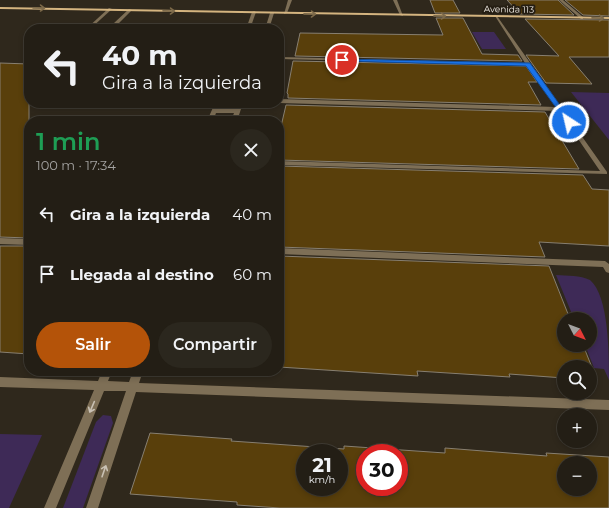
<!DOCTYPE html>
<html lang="es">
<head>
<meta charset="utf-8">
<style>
  :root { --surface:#231e15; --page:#2b271e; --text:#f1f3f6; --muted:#a3a2a0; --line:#403c34; --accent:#b45309 }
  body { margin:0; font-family:Montserrat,sans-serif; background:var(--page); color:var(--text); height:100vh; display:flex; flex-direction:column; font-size:15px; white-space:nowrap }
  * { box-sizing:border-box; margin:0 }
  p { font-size:13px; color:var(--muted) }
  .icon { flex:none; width:22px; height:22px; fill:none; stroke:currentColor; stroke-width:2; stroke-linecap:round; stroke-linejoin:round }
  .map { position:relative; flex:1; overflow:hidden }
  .panel { position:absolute; left:24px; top:116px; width:260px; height:260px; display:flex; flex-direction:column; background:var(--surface); border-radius:16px; box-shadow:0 2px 6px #0003,0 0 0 1px var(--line) }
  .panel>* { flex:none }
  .banner { position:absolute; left:24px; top:24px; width:260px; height:84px; border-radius:16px; box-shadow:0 2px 6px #0003,0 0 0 1px var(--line); background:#231e15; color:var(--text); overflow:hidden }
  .needle { width:26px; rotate:132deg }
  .fabs { position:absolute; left:557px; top:312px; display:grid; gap:8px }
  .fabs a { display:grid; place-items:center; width:40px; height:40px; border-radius:50%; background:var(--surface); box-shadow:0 2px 6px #0003,0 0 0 1px var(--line); font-size:20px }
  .speed { position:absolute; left:296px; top:444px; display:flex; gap:8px; font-size:20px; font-weight:700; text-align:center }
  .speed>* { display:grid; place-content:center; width:52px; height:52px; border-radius:50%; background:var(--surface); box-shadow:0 2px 6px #0003,0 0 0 1px var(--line); line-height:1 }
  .speed small { font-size:10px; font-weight:400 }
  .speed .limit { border:6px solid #d22; background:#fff; color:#111 }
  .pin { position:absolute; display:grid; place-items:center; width:34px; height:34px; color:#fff; margin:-17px; border:2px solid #fff; border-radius:50%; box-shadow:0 1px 4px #0007 }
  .me { position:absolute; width:44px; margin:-22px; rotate:325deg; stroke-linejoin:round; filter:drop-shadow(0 0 3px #0008) }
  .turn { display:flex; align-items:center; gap:14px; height:84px; padding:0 12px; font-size:18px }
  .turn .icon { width:52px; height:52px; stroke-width:2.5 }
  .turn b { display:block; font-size:28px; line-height:34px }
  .round { display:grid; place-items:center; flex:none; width:42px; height:42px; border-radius:21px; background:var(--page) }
  .headline { display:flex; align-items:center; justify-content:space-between; height:68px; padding:0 12px }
  h1 { font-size:24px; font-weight:600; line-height:30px; color:#1e9e55 }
  .primary-button { display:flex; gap:8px; margin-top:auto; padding:8px 12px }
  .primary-button a { flex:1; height:46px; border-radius:24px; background:var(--accent); color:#fff; font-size:16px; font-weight:600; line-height:46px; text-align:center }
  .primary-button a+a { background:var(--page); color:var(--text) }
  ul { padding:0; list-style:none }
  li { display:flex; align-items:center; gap:12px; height:60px; padding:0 12px }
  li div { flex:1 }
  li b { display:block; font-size:15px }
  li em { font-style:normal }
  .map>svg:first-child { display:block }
</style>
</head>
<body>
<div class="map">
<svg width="609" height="508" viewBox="0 0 609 508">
  <rect width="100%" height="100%" fill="#2f281c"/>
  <g fill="#3e2a57">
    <polygon points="472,32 494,32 506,49 482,49"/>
    <polygon points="571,92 609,93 609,140"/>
    <path d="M 556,275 C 568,276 580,275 590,280 C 609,296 609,354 609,380 L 604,369 L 594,368 L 585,345 L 590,345 L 590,319 L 574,319 Z"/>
    <polygon points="103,415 111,416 113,423 83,508 63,508 96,422"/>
    <polygon points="0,434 42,435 9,508 0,508"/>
  </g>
  <g fill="#593f0b" stroke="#877f71" fill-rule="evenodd">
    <polygon points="430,0 453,0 460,13 435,13"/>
    <polygon points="507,0 558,0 574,15 520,14"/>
    <polygon points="565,0 609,0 609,16 583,15"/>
    <polygon points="436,18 463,18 482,54 518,55 522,61 295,56 300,33 443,35"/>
    <polygon points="525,19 609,20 609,57 569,57 592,84 546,83 526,55 559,56"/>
    <polygon points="293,61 526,66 537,82 528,82 541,105 288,98 288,94 287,93"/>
    <polygon points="0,63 29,64 29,238 0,237"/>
    <polygon points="286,105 545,112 579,169 279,160 279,135"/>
    <polygon points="279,166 583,175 592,189 609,190 609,246 539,242 545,257 279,247"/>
    <polygon points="0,246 29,246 29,354 0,352"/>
    <polygon points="279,256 549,266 570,319 564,319 564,345 583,345 597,380 590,379 590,367 564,367 564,378 509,374 510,377 417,371 418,376 279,367"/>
    <path d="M 150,433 L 232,439 L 231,441 L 344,449 L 344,446 L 445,453 L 445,448 L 547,456 L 546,453 L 609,457 L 609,508 L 280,508 L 237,505 L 237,502 L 130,494 ZM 305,453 L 339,453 L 339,487 L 305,487 ZM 365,453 L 399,453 L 399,487 L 365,487 ZM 564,463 L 590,463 L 590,489 L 564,489 Z"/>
  </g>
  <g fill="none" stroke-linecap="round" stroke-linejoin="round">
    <g fill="#7e6f56" fill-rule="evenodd">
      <polygon points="109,8 112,9 90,29 86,29"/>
      <polygon points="129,9 132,10 118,24 121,26 121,28 119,28 114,25 114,23"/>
    </g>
    <g fill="#7e6f56" fill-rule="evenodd">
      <polygon points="288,0 292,0 287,13 284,14"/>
      <polygon points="393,0 397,0 403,16 400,15"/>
      <polygon points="559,0 563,0 583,17 583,19 581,19"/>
      <polygon points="254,11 256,12 250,29 246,29 252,12"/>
      <polygon points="272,12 274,13 269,29 265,29 270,13"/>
      <polygon points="495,16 497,16 607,172 607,174 279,165 279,161 600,171 559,111 279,103 279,99 556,107 527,65 279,59 280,57 525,63"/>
      <polygon points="215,103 221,103 218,109 235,109 237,103 243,103 237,121 231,121 234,113 216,113 213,121 207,121"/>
      <polygon points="0,238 29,239 29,245 0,244"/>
      <polygon points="279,248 605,261 609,264 609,273 606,272 603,267 279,254"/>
      <polygon points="102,371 112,371 108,381 129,382 133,371 143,371 139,383 609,400 609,410 136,392 98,508 86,508 126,391 104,391 56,508 44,508 94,390 0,387 0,377 98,381"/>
    </g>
    <polygon fill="#d5b580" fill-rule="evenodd" points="0,7 609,17 609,19 0,9"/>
  </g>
  <defs><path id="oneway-shaft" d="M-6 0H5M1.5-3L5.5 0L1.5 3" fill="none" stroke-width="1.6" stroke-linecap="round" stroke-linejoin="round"/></defs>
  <g stroke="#7d6a4a">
    <use href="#oneway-shaft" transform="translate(39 8) rotate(1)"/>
    <use href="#oneway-shaft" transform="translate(169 11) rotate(1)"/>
    <use href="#oneway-shaft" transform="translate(310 14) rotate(1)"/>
    <use href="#oneway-shaft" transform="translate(440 16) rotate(1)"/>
    <use href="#oneway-shaft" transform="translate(598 18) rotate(1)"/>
  </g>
  <g stroke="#c9c1b4">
    <use href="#oneway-shaft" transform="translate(92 407) rotate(113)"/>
    <use href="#oneway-shaft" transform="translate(104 471) rotate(-71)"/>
  </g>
  <polygon fill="#1a73e8" stroke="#114b97" points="340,59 530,63 572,122 567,123 526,66 342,61 339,60"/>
  <g text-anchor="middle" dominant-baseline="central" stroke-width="4" stroke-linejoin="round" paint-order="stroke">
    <g font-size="9" fill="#f2ede6" stroke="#251e13">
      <text transform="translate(509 9) rotate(1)">Avenida 113</text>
    </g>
  </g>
</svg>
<div class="fabs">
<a><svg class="needle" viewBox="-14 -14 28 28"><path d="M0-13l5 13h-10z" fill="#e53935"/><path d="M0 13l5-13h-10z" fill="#a3a2a0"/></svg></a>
<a><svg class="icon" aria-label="search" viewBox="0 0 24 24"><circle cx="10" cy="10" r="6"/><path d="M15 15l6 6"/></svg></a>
<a>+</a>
<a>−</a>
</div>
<div class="speed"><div>21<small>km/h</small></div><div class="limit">30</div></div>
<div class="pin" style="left:342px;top:60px;background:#d93025"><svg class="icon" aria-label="arrive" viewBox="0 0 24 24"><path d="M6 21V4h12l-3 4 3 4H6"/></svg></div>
<svg class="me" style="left:569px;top:122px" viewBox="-20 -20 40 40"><circle r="17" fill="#1a73e8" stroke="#fff" stroke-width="3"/><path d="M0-11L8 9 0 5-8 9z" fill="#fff"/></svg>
<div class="banner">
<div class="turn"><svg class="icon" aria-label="left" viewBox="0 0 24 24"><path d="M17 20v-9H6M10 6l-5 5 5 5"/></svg><div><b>40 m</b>Gira a la izquierda</div></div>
</div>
<section class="panel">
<div class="headline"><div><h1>1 min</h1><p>100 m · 17:34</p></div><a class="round"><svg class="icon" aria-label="close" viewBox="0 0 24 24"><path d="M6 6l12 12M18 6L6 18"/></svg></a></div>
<ul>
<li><svg class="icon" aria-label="left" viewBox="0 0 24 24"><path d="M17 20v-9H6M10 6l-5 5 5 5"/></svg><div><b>Gira a la izquierda</b></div><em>40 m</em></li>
<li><svg class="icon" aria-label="arrive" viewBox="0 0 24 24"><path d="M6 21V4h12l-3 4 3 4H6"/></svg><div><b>Llegada al destino</b></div><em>60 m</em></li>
</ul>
<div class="primary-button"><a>Salir</a><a>Compartir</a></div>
</section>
</div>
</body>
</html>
